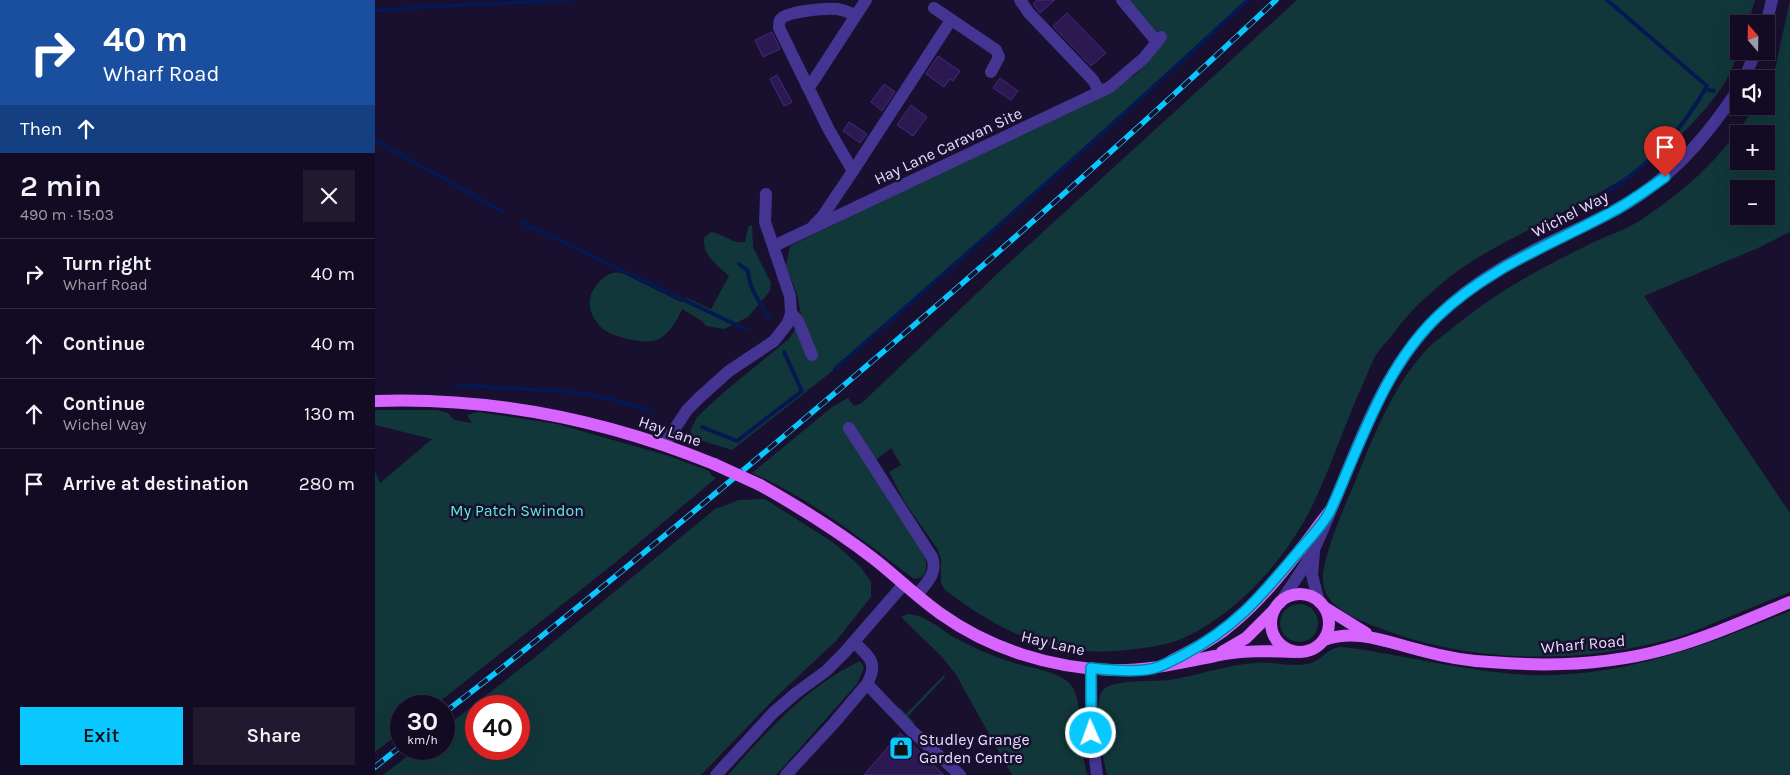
<!DOCTYPE html>
<html lang="en">
<head>
<meta charset="utf-8">
<style>
  :root { --surface:#130b23; --page:#201930; --text:#f1f3f6; --muted:#9d9ba6; --line:#322b41; --accent:#09c8ff }
  body { margin:0; font-family:Karla,sans-serif; background:var(--page); color:var(--text); height:100vh; display:flex; flex-direction:column; font-size:19px; white-space:nowrap }
  * { box-sizing:border-box; margin:0 }
  p { font-size:16px; color:var(--muted) }
  .icon { flex:none; width:28px; height:28px; fill:none; stroke:currentColor; stroke-width:2; stroke-linecap:round; stroke-linejoin:round }
  .map { position:relative; flex:1; overflow:hidden }
  .sheet { display:flex; flex-direction:column; background:var(--surface); width:375px }
  .sheet>* { flex:none }
  .hud { background:#1a4fa0; color:#fff; overflow:hidden }
  .needle { width:32px; rotate:340deg }
  .controls { position:absolute; left:1355px; top:15px; display:grid; gap:10px }
  .controls a { display:grid; place-items:center; width:45px; height:45px; border-radius:0px; background:var(--surface); box-shadow:0 5px 20px #0002,0 0 0 1px var(--line); font-size:25px }
  .speed { position:absolute; left:15px; top:695px; display:flex; gap:10px; font-size:25px; font-weight:700; text-align:center }
  .speed>* { display:grid; place-content:center; width:65px; height:65px; border-radius:50%; background:var(--surface); box-shadow:0 5px 20px #0002,0 0 0 1px var(--line); line-height:1 }
  .speed small { font-size:12px; font-weight:400 }
  .speed .limit { border:8px solid #d22; background:#fff; color:#111 }
  .pin { position:absolute; display:grid; place-items:center; width:42px; height:42px; color:#fff; margin:-51px -21px; border-radius:50% 50% 50% 0; rotate:-45deg; box-shadow:0 0 5px #0007 }
  .pin .icon { rotate:45deg }
  .me { position:absolute; width:55px; margin:-28px; rotate:358deg; stroke-linejoin:round; filter:drop-shadow(0 0 4px #0008) }
  .turn { display:flex; align-items:center; gap:18px; height:105px; padding:0 20px; font-size:22px }
  .turn .icon { width:65px; height:65px; stroke-width:2.5 }
  .turn b { display:block; font-size:35px; line-height:42px }
  .then { display:flex; align-items:center; height:48px; padding:0 20px; background:#0003; gap:10px; font-size:19px }
  .round { display:grid; place-items:center; flex:none; width:52px; height:52px; border-radius:0px; background:var(--page) }
  .headline { display:flex; align-items:center; justify-content:space-between; height:85px; padding:0 20px }
  h1 { font-size:30px; font-weight:600; line-height:38px }
  .primary-button { display:flex; gap:10px; margin-top:auto; padding:10px 20px }
  .primary-button a { flex:1; height:58px; border-radius:0px; background:var(--accent); color:#111; font-size:20px; font-weight:600; line-height:58px; text-align:center }
  .primary-button a+a { background:var(--page); color:var(--text) }
  ul { padding:0; list-style:none }
  li { display:flex; align-items:center; gap:15px; height:70px; padding:0 20px; border-top:1px solid var(--line) }
  li div { flex:1 }
  li b { display:block; font-size:19px }
  li em { font-style:normal }
  main { display:flex; flex:1; min-height:0 }
  .map>svg:first-child { display:block }
</style>
</head>
<body>
<main>
<section class="sheet">
<div class="hud">
<div class="turn"><svg class="icon" aria-label="right" viewBox="0 0 24 24"><path d="M7 20v-9h11M14 6l5 5-5 5"/></svg><div><b>40 m</b>Wharf Road</div></div>
<div class="then">Then<svg class="icon" aria-label="ahead" viewBox="0 0 24 24"><path d="M12 20V5M6 11l6-6 6 6"/></svg></div>
</div>
<div class="headline"><div><h1>2 min</h1><p>490 m · 15:03</p></div><a class="round"><svg class="icon" aria-label="close" viewBox="0 0 24 24"><path d="M6 6l12 12M18 6L6 18"/></svg></a></div>
<ul>
<li><svg class="icon" aria-label="right" viewBox="0 0 24 24"><path d="M7 20v-9h11M14 6l5 5-5 5"/></svg><div><b>Turn right</b><p>Wharf Road</p></div><em>40 m</em></li>
<li><svg class="icon" aria-label="ahead" viewBox="0 0 24 24"><path d="M12 20V5M6 11l6-6 6 6"/></svg><div><b>Continue</b></div><em>40 m</em></li>
<li><svg class="icon" aria-label="ahead" viewBox="0 0 24 24"><path d="M12 20V5M6 11l6-6 6 6"/></svg><div><b>Continue</b><p>Wichel Way</p></div><em>130 m</em></li>
<li><svg class="icon" aria-label="arrive" viewBox="0 0 24 24"><path d="M6 21V4h12l-3 4 3 4H6"/></svg><div><b>Arrive at destination</b></div><em>280 m</em></li>
</ul>
<div class="primary-button"><a>Exit</a><a>Share</a></div>
</section>
<div class="map">
<svg width="1415" height="775" viewBox="0 0 1415 775">
  <rect width="100%" height="100%" fill="#190f2f"/>
  <g fill="#11373a" fill-rule="evenodd">
    <polygon points="751,0 873,0 815,54 643,209 460,369 357,450 318,438 315,431 322,417 349,392 415,338 422,326 426,315 422,294 411,266 415,246 744,86 761,74 792,39 784,31 780,33"/>
    <path d="M 922,0 L 1380,0 L 1373,24 L 1364,24 C 1364,33 1365,43 1363,52 C 1356,78 1340,99 1322,118 C 1280,166 1222,195 1165,224 C 1131,242 1094,259 1065,285 C 1055,294 1045,302 1036,312 C 1028,320 1022,329 1015,338 C 1010,343 1005,349 1001,355 C 995,365 992,376 987,386 C 970,424 957,463 940,500 C 915,555 862,615 806,639 C 789,646 769,648 751,650 C 679,658 627,633 570,590 L 566,583 L 566,560 L 563,550 L 529,501 L 514,472 L 526,465 L 516,448 L 493,466 L 550,556 C 552,567 553,578 539,579 C 488,540 436,499 377,473 L 457,407 L 473,398 L 479,406 L 487,403 L 623,273 Z"/>
    <path d="M 1415,0 L 1415,232 L 1383,248 L 1269,296 L 1415,513 L 1415,592 C 1390,602 1364,613 1339,623 C 1326,628 1313,634 1300,638 C 1204,665 1092,664 999,626 C 979,618 951,607 948,583 C 946,558 970,506 980,482 C 1000,433 1019,382 1057,344 C 1064,338 1073,332 1080,326 C 1123,291 1171,265 1221,241 C 1234,235 1247,231 1259,224 C 1267,220 1275,213 1283,208 C 1322,181 1355,146 1380,106 L 1391,106 L 1391,95 L 1395,92 ZM 1364,134 L 1391,134 L 1391,161 L 1364,161 ZM 1364,189 L 1391,189 L 1391,216 L 1364,216 Z"/>
    <path d="M 377,225 L 378,247 L 396,283 L 395,291 L 373,317 L 349,329 L 331,326 L 327,321 L 307,309 C 302,320 296,332 284,339 C 273,346 235,337 226,327 C 211,312 211,294 226,280 C 233,274 238,271 247,273 L 306,302 L 312,298 L 336,309 L 354,276 C 343,266 327,255 329,238 L 336,232 C 348,234 358,244 370,242 L 373,227 Z"/>
    <polygon points="0,410 62,410 73,413 79,420 97,423 92,415 103,412 182,424 294,456 334,471 337,476 341,478 241,562 59,706 26,706 26,732 0,752 0,472 5,483 57,439 0,425"/>
    <path d="M 390,499 L 459,543 L 485,566 L 496,582 L 496,597 L 461,641 L 400,698 L 326,775 L 8,775 L 42,749 L 69,749 L 69,728 L 159,658 L 340,509 L 364,500 ZM 101,706 L 144,706 L 144,749 L 101,749 Z"/>
    <circle cx="924" cy="623" r="19"/>
    <path d="M 1415,611 L 1415,775 L 732,775 C 728,759 716,701 729,689 C 740,679 777,682 793,680 C 822,676 850,665 879,663 C 896,661 915,667 932,664 C 946,662 950,649 965,647 C 983,648 1000,652 1018,655 C 1063,663 1110,673 1156,675 C 1248,678 1332,645 1415,611 Z"/>
    <path d="M 533,614 C 551,615 565,629 580,638 C 597,647 615,655 633,661 C 651,668 689,671 698,688 C 705,700 704,716 705,729 C 706,745 709,760 712,775 L 637,775 L 580,673 L 566,656 L 526,617 Z"/>
    <path d="M 485,661 L 489,668 L 482,684 L 401,775 L 353,775 C 391,732 432,686 485,661 Z"/>
    <polygon points="569,675 570,677 533,716 539,722 537,724 523,709 525,708 531,714"/>
  </g>
  <g fill="none" stroke-linecap="round" stroke-linejoin="round">
    <g stroke="#051852" stroke-width="4">
      <polyline points="0,11 45,7 196,0"/>
      <polyline points="1330,89 1339,91"/>
      <polyline points="0,140 128,212"/>
      <path d="M 1185,217 C 1203,207 1223,198 1240,187 C 1280,160 1308,128 1332,86 L 1232,0"/>
      <polyline points="146,222 372,330"/>
      <path d="M 364,264 L 373,271 C 374,288 385,303 394,318"/>
      <path d="M 460,369 C 599,248 738,126 873,0"/>
      <polyline points="82,385 199,392 236,399 277,411"/>
      <polyline points="327,427 362,441 427,391 409,352"/>
    </g>
  </g>
  <g fill="#2c1952" stroke="#452881">
    <polygon points="662,0 680,0 665,13 658,4"/>
    <polygon points="692,13 731,53 716,66 678,26"/>
    <polygon points="397,32 405,49 388,57 380,40"/>
    <polygon points="563,56 585,71 578,81 575,79 569,87 551,74"/>
    <polygon points="402,75 417,102 409,106 395,79"/>
    <polygon points="625,78 643,91 636,100 618,88"/>
    <polygon points="509,84 520,92 507,111 496,102"/>
    <polygon points="536,105 552,117 538,136 522,125"/>
    <polygon points="474,122 492,134 485,143 468,131"/>
    <polygon points="525,733 569,775 489,775"/>
  </g>
  <g fill="none" stroke-linecap="round" stroke-linejoin="round">
    <g stroke="#443593" stroke-width="12">
      <polyline points="645,0 654,13 718,80 725,92"/>
      <polyline points="747,0 782,42"/>
      <polyline points="559,8 621,50 624,57 616,72"/>
      <polyline points="1391,24 1397,0"/>
      <polyline points="1369,79 1381,51"/>
      <polyline points="432,86 437,83 491,0"/>
      <path d="M 478,171 L 454,130 L 404,28 C 404,25 404,22 405,20 C 411,11 452,8 462,9 C 469,10 475,13 481,15"/>
      <polyline points="439,225 447,217 478,171 576,20"/>
      <polyline points="399,246 735,87 769,58 786,37"/>
      <polyline points="416,313 423,321 437,355"/>
      <path d="M 474,428 L 557,557 C 563,573 552,582 542,595"/>
      <polyline points="289,445 312,410 325,397 354,371 399,341 413,323 416,313 415,296 390,222 391,194"/>
      <polyline points="939,552 937,575 944,602"/>
      <path d="M 905,603 C 917,584 932,565 941,545 C 977,467 999,379 1062,317 C 1093,286 1132,263 1171,244 C 1203,228 1236,215 1265,195 C 1307,166 1336,130 1364,88"/>
      <polyline points="716,668 717,733 722,775"/>
      <polyline points="492,684 537,731 585,775"/>
      <polyline points="341,775 398,713 421,693 451,671 469,653 529,584"/>
      <path d="M 411,775 L 459,723 L 492,684 C 504,662 494,657 479,642"/>
    </g>
    <g stroke="#d864ff" stroke-width="12">
      <path d="M 0,401 C 117,397 231,420 339,464"/>
      <path d="M 385,485 C 424,507 463,531 499,559 C 522,577 542,597 566,614 C 615,649 676,668 736,670 C 773,671 805,663 840,656 C 866,650 893,651 920,652"/>
      <circle cx="925" cy="623" r="29"/>
      <polyline points="949,607 991,633"/>
      <path d="M 949,640 C 983,628 1014,643 1048,651 C 1070,657 1092,661 1115,662 C 1174,667 1234,665 1291,649 C 1334,637 1374,619 1415,602"/>
      <polyline points="847,652 871,638 899,610"/>
      <path d="M 796,661 C 815,651 835,642 852,628 C 892,597 923,552 954,512"/>
    </g>
    <g stroke="#09c8ff" stroke-width="5.5">
      <g id="rail">
        <path d="M 69,713 C 182,626 292,534 402,442 C 572,299 739,152 901,0"/>
        <polyline points="0,767 26,746"/>
      </g>
    </g>
    <use href="#rail" stroke="#190f2f" stroke-width="4" stroke-dasharray="11" stroke-linecap="butt"/>
    <polyline stroke="#d864ff" stroke-width="12" points="339,464 385,485"/>
  </g>
  <g fill="none" stroke-linecap="round" stroke-linejoin="round">
    <g stroke="#0682a6" stroke-width="12">
      <path id="route" d="M 716,733 L 716,668 C 733,670 768,673 783,667 C 792,664 800,659 808,655 C 861,627 886,596 923,552 C 934,539 948,525 955,511 C 962,497 968,481 974,467 C 997,413 1019,358 1063,316 C 1113,268 1173,246 1233,214 C 1253,204 1272,190 1290,177"/>
    </g>
    <use href="#route" stroke="#09c8ff" stroke-width="9"/>
  </g>
  <defs>
    <g id="shop-square" transform="scale(1.25)"><rect x="-9" y="-9" width="18" height="18" rx="4" fill="#09c8ff" stroke="#190f2f"/><path d="M-5-2.5h2.3a2.7 3.5 0 0 1 5.4 0H5L5.5 6h-11ZM-1.5-2.5h3a1.5 2.3 0 0 0-3 0Z" fill="#111"/></g>
  </defs>
  <g fill-rule="evenodd">
    <use href="#shop-square" x="526" y="748"/>
  </g>
  <g text-anchor="middle" dominant-baseline="central" stroke-width="5" stroke-linejoin="round" paint-order="stroke">
    <g font-size="16" fill="#e5ddff" stroke="#190f2f">
      <text transform="translate(573 146) rotate(-25)">Hay Lane Caravan Site</text>
      <text transform="translate(1195 214) rotate(-27)">Wichel Way</text>
      <text transform="translate(295 431) rotate(19)">Hay Lane</text>
      <text transform="translate(678 643) rotate(13)">Hay Lane</text>
      <text transform="translate(1208 644) rotate(-5)">Wharf Road</text>
    </g>
    <g font-size="16" fill="#5beddb" stroke="#190f2f">
      <text x="142" y="510">My Patch Swindon</text>
    </g>
    <g font-size="16" fill="#e5ddff" stroke="#190f2f" text-anchor="start">
      <text x="544" y="739">Studley Grange<tspan x="544" dy="18">Garden Centre</tspan></text>
    </g>
  </g>
</svg>
<div class="controls">
<a><svg class="needle" viewBox="-14 -14 28 28"><path d="M0-13l5 13h-10z" fill="#e53935"/><path d="M0 13l5-13h-10z" fill="#9d9ba6"/></svg></a>
<a><svg class="icon" aria-label="sound" viewBox="0 0 24 24"><path d="M4 9h4l5-4v14l-5-4H4zM17 9q2 3 0 6"/></svg></a>
<a>+</a>
<a>−</a>
</div>
<div class="speed"><div>30<small>km/h</small></div><div class="limit">40</div></div>
<div class="pin" style="left:1290px;top:177px;background:#d93025"><svg class="icon" aria-label="arrive" viewBox="0 0 24 24"><path d="M6 21V4h12l-3 4 3 4H6"/></svg></div>
<svg class="me" style="left:716px;top:733px" viewBox="-20 -20 40 40"><circle r="17" fill="#09c8ff" stroke="#fff" stroke-width="3"/><path d="M0-11L8 9 0 5-8 9z" fill="#fff"/></svg>
</div>
</main>
</body>
</html>
